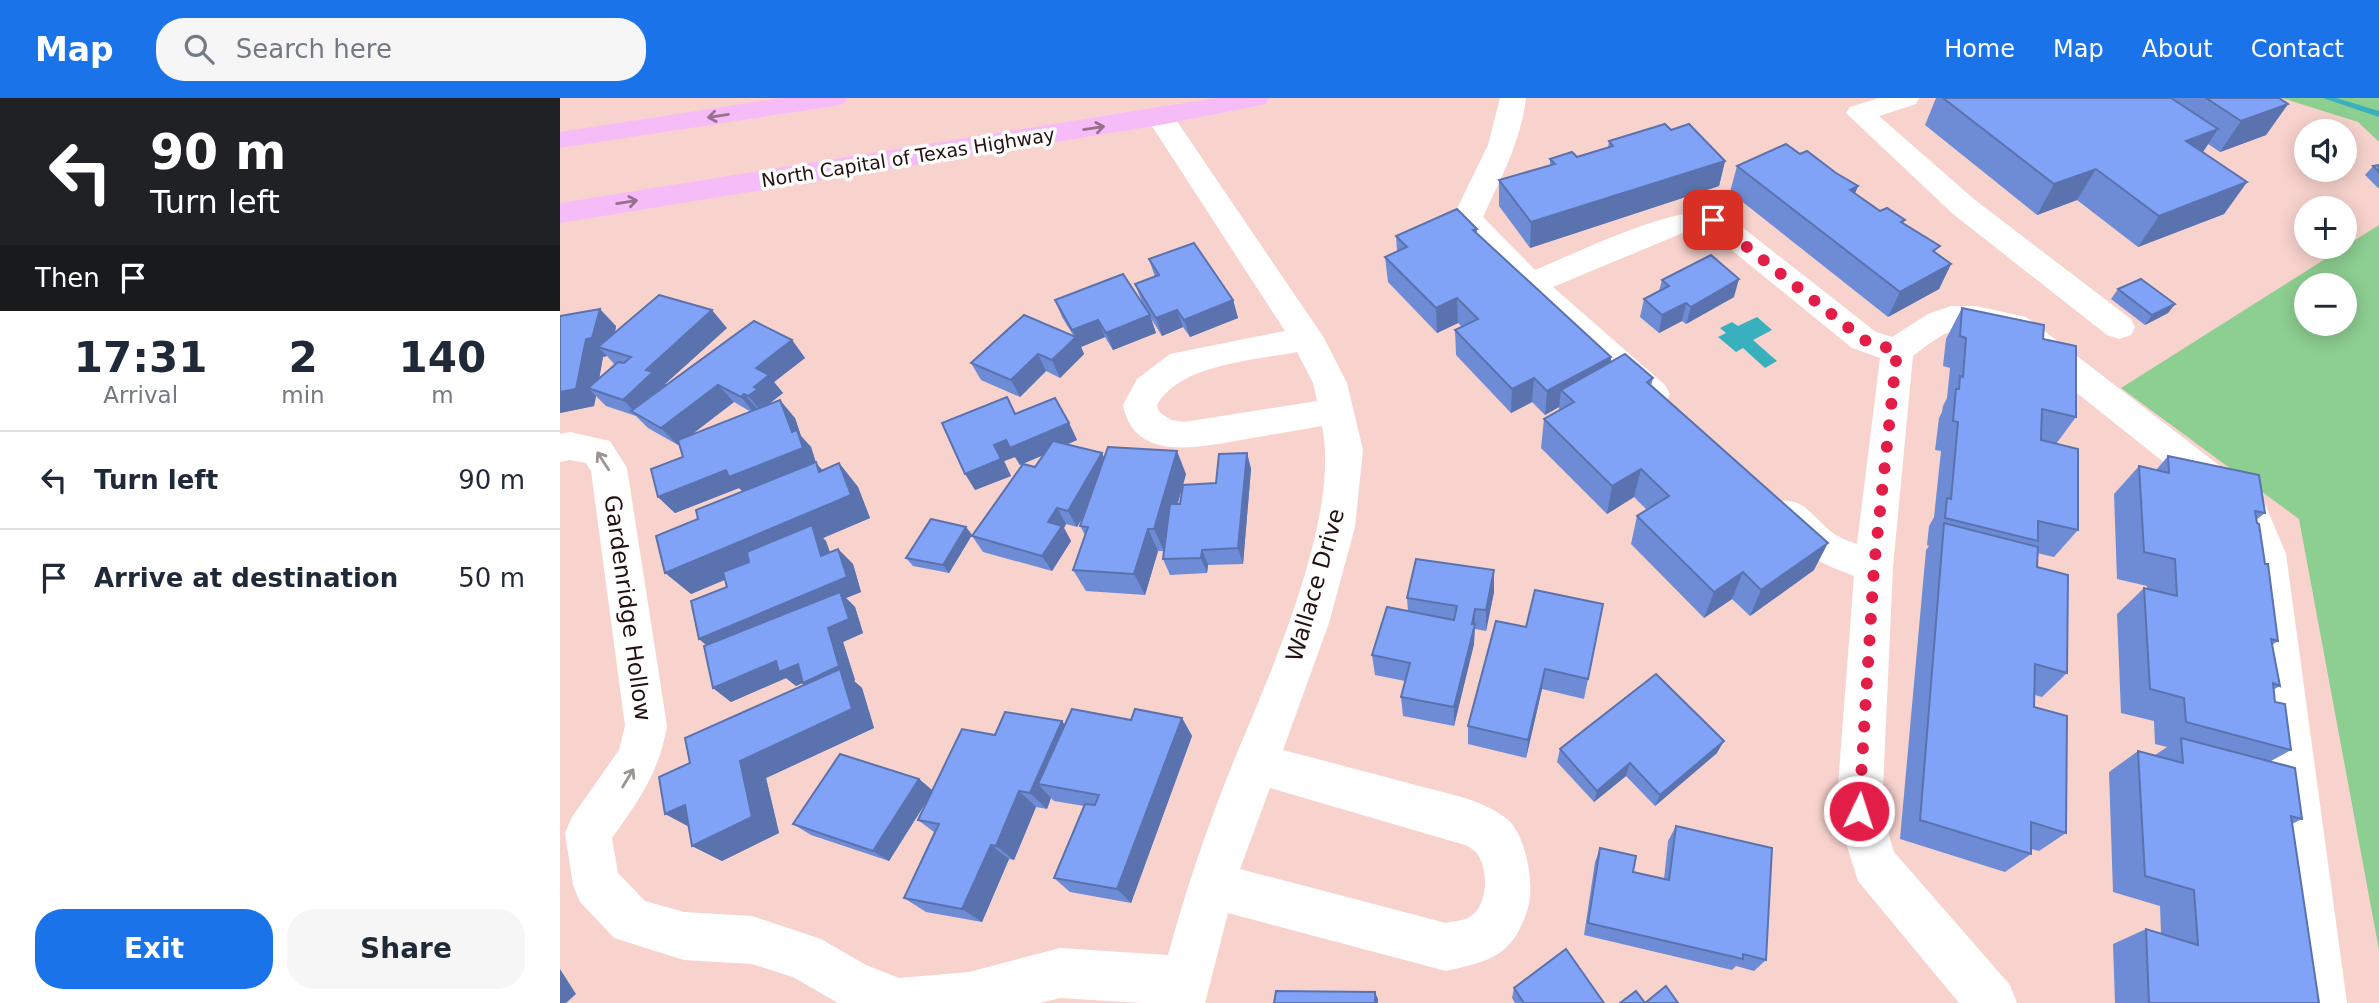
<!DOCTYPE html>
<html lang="en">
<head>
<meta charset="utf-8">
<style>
  :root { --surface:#fff; --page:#f6f6f7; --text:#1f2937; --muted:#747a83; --line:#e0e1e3; --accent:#1a73e8 }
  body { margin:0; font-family:"DejaVu Sans",sans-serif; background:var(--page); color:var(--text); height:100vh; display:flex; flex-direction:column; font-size:26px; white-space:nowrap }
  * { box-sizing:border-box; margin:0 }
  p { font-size:23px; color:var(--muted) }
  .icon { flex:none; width:38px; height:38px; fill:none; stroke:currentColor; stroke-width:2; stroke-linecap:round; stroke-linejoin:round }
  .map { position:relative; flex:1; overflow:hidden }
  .details { display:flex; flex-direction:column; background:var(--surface); width:560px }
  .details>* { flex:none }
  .hud { background:#202124; color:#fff; overflow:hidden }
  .controls { position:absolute; left:1734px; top:21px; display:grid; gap:14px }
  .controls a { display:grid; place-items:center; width:63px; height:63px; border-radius:50%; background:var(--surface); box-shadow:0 4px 18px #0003; font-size:35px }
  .pin { position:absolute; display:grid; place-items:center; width:60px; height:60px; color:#fff; margin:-30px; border-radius:14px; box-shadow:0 4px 10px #0006 }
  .me { position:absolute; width:77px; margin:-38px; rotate:4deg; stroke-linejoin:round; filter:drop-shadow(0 0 5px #0008) }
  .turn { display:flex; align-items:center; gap:24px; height:147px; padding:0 35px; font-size:32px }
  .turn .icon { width:91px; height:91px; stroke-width:2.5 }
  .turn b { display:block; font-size:49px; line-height:60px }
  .then { display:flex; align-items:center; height:66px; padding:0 35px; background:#0003; gap:14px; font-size:26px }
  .eta { display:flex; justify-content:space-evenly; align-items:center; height:119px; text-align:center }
  .eta b { font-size:42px; font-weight:600; line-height:49px }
  .cta { display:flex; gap:14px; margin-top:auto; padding:14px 35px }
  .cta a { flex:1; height:80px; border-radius:28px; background:var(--accent); color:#fff; font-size:28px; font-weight:600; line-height:80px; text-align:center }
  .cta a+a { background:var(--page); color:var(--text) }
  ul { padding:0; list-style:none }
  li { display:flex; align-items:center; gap:21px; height:98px; padding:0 35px; border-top:2px solid var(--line) }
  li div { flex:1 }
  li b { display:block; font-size:26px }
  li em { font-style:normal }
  header { display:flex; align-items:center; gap:42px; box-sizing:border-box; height:98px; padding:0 35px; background:var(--accent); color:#fff }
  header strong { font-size:33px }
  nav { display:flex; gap:38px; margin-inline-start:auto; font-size:24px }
  .search { width:490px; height:63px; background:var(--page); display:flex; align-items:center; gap:18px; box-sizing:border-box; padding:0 24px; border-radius:28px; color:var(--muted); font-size:26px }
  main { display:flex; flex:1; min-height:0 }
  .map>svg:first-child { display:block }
</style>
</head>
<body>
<header>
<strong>Map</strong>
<div class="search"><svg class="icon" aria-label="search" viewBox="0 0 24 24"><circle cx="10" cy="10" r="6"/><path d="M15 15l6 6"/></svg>Search here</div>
<nav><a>Home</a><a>Map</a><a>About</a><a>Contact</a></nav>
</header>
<main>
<section class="details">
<div class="hud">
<div class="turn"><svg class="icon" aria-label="left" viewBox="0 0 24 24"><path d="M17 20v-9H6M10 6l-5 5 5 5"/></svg><div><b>90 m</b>Turn left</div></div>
<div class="then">Then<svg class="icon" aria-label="arrive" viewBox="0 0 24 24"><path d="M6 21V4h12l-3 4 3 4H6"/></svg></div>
</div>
<div class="eta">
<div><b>17:31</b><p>Arrival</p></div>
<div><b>2</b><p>min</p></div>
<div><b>140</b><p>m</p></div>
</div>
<ul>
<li><svg class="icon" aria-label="left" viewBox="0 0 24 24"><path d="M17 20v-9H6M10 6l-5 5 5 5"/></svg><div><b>Turn left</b></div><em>90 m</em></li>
<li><svg class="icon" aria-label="arrive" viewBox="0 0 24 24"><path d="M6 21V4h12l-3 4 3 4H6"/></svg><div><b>Arrive at destination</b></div><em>50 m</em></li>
</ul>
<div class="cta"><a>Exit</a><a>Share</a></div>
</section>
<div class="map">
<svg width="1819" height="905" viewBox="0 0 1819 905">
  <rect width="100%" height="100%" fill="#f8d3ce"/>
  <g fill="#8dce91" fill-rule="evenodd">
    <polygon points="1722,0 1819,0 1819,44 1798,24"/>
    <path d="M 1819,127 L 1819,852 L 1739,421 L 1561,290 ZM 1746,187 L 1785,187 L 1785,226 L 1746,226 Z"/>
  </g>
  <polygon fill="#39b0bd" points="1197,219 1212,232 1193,242 1217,263 1205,270 1183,250 1176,254 1158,239 1166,235 1160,230 1172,224 1178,228"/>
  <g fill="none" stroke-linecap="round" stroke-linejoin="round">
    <polygon fill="#39b0bd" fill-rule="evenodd" points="1763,0 1776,0 1819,13 1819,19"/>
    <g fill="#fff" fill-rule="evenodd">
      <path d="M 940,0 L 966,0 C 961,43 941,80 923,119 L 975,172 C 1019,154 1120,103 1164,115 L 1316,234 L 1332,239 L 1368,216 L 1391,208 L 1416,208 L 1466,219 L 1703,401 L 1726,456 L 1787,905 L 1737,905 L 1688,456 L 1675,421 L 1443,236 C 1397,225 1390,230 1353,258 L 1333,469 L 1322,713 L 1334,754 L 1450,887 L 1457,905 L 1399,905 L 1298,783 L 1276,713 L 1294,478 C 1260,465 1225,450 1207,416 L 1213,405 C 1244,395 1253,422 1276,437 C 1282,441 1290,443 1297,446 L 1320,260 L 1292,250 L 1147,132 L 1125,134 L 993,189 L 1105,287 L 1110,296 L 1105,305 L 1093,309 L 1081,305 L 959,194 L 892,121 L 928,47 Z"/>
      <polygon points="1319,0 1359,0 1356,6 1319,18 1415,102 1571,221 1575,229 1571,237 1559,241 1547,237 1393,116 1286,15 1290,9"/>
      <path d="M 600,11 L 610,13 L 764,240 L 787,285 L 803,352 L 795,429 L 769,525 L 723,652 C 766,663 809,675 852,686 C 883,695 921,700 947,721 C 966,736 975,788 968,810 C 953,858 931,863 886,873 L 668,815 L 645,905 L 582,905 L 500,900 L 480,905 L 278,905 L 233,879 L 192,866 L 124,862 L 54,840 L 20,804 L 13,787 L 5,735 L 12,719 L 59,652 L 65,628 L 31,373 L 26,365 L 10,362 L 0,364 L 0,336 L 10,334 L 50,343 L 67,370 L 107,628 C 99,675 79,702 52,740 L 58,775 L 85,803 L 124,814 L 192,818 L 261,841 L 306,867 L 339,880 L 409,874 L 500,850 L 608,857 C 626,791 649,723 675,660 C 710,576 781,418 762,328 C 735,333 708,337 681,342 C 639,349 574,365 563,307 L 577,281 L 610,256 L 725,233 L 586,19 L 590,13 ZM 737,254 L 753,285 L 757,303 L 624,324 L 611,322 L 599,314 L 597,307 C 619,266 696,262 737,254 ZM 710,690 L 905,747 C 910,749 915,752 918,757 C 929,774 928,810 908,820 C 902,823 893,823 886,825 L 680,771 Z"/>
    </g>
    <g fill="#f6bcf7" fill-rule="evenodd">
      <polygon points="221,0 287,0 284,6 274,8 0,50 0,34"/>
      <polygon points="655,0 709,0 706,6 600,27 0,125 0,105"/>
    </g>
  </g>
  <g fill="#6e8cd5" fill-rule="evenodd">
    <polygon points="1376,0 1719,0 1728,6 1706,37 1660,54 1648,46 1643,54 1687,84 1664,116 1578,149 1517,102 1477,117 1365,27"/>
    <polygon points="1111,32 1165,63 1159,88 970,150 939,108 939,82 990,67 990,61 1017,59 1048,50 1049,43"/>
    <polygon points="1240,56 1298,88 1295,95 1320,113 1345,122 1343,125 1377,155 1391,166 1379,191 1328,219 1170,94 1177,68"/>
    <polygon points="1819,67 1819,90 1818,90 1805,77 1813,68"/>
    <polygon points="917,131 917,136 1051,259 1051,264 1093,280 1091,288 1254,472 1190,518 1172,501 1144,520 1071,446 1077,418 1087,412 1074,399 1047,416 981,350 984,321 999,313 999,309 985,317 972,304 951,315 896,257 895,232 902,229 898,225 877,235 828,184 825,159 837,153 836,138"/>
    <polygon points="589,161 673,202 678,220 630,239 623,229 602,238 590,219 596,235 553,252 545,239 521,249 524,256 500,280 486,273 460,299 421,282 411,265 513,237 502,219 495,202 582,204 575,186 595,179"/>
    <polygon points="1102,182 1174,199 1126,226 1122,223 1099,235 1080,219 1084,201 1099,193"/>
    <polygon points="1558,191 1615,206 1608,215 1585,227 1551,201"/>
    <polygon points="1402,210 1483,241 1516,319 1496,346 1518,432 1494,459 1477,455 1477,469 1507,575 1482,599 1475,597 1474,609 1506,735 1479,753 1471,751 1471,756 1445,774 1340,741 1366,452 1369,448 1367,447 1369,428 1374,419 1381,353 1375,352 1379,320 1382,314 1383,308 1387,300 1390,270 1383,268 1386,241"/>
    <path d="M 0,218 L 56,228 L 55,235 L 167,230 L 105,286 L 106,287 L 232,242 L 245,260 L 214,284 L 223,295 L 210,305 L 235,320 L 241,338 L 251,349 L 256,365 L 262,372 L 279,365 L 298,389 L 310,420 L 263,440 L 266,443 L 270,454 L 278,451 L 293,466 L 301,494 L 286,500 L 295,509 L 303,535 L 283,544 L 295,582 L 294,583 L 302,590 L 314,630 L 206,680 L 219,735 L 162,763 L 132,748 L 130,665 L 245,586 L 243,585 L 236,588 L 226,580 L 171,604 L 153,590 L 146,547 L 139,541 L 167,489 L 165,482 L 131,496 L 138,421 L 183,393 L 179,390 L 115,415 L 98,399 L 123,359 L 119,346 L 118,347 L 88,330 L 76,318 L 46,308 L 36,298 L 34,308 L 0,315 ZM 47,258 L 55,267 L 39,281 L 43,259 ZM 174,304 L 191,314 L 131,337 Z"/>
    <path d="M 456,316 L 509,325 L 517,342 L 508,346 L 545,360 L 626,376 L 623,387 L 656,385 L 687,355 L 691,371 L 683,466 L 648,467 L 647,475 L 610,477 L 603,461 L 604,453 L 598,453 L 585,497 L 526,493 L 513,472 L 525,437 L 520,428 L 525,415 L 517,429 L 506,426 L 504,430 L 511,443 L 492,473 L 423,454 L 412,438 L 475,369 L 484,357 L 460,367 L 455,359 L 444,363 L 451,378 L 415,392 ZM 622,389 L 620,406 L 618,406 Z"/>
    <polygon points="1608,358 1705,415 1696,422 1718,543 1712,547 1720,588 1713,592 1715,604 1731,652 1711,663 1742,721 1732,726 1759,905 1555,905 1553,846 1586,831 1601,836 1600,808 1553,794 1549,674 1578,653 1595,657 1607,649 1595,646 1594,623 1561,615 1557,516 1584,490 1587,491 1587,488 1557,481 1554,396 1579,368 1596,372"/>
    <polygon points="406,429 412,437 389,475 353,468 346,460"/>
    <polygon points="934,472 934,494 926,533 915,531 914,546 894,628 843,618 841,599 845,583 815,577 812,557 848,513 847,500"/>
    <polygon points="1043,506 1024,601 982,591 966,660 908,646 908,628 966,529"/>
    <polygon points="622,620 632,638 571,805 510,794 494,780 524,708 494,703 491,700 487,711 476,709 454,762 449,761 422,824 366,814 344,800 374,734 358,722 370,698 329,763 251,737 233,726 359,681 372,692 435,637 505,627"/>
    <polygon points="1000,651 1157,655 1095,708 1066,678 1034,704 997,664"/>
    <polygon points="1116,728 1206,862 1194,873 1176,868 1172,872 1024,837 1035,764 1040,750 1073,774 1104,781 1108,743"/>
    <polygon points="954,890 1044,905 955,905 952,900"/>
  </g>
  <g fill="#5a72ae">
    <polygon points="1728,6 1706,37 1660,54 1681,23"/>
    <polygon points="1658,31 1637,63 1626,43"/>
    <polygon points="1165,63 1159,88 970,150 971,124"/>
    <polygon points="1536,71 1517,102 1477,117 1494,86"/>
    <polygon points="1687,84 1664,116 1578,149 1599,118"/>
    <polygon points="1298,88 1288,113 1290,92"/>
    <polygon points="1391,166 1379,191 1328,219 1340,194"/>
    <polygon points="1179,181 1174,199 1126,226 1131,209"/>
    <polygon points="897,200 898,225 877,235 876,210"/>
    <polygon points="673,202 678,220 630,239 624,222"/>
    <polygon points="1126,205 1122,223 1099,235 1102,217"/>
    <polygon points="1615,206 1608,215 1585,227 1592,217"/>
    <polygon points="40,211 56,228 51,253 38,249 47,258 43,259 37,293 28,290 36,298 34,308 0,315 0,294"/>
    <polygon points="152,212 167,230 105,286 110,291 78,317 63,302 86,272"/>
    <polygon points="617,212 623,229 602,238 596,220"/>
    <polygon points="590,217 596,235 553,252 546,235"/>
    <polygon points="538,222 545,239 521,249 524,256 500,280 492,262 516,239 512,232"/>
    <polygon points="232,242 245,260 214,284 223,295 210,305 212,308 203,315 188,298 196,270"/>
    <polygon points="478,256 486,273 460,299 451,282"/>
    <polygon points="1051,259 1047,284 1001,292 999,309 985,317 987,293"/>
    <polygon points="974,280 972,304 951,315 952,291"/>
    <polygon points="158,287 174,304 118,347 101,330"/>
    <polygon points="184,296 199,313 195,316 181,299"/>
    <polygon points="220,302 235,320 241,338 251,349 256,365 275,387 185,396 179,390 115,415 98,399 232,334"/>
    <polygon points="509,325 517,342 460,367 455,359 444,363 451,378 415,392 405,376 434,347 446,342"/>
    <polygon points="617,353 626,376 604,453 594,431"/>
    <polygon points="542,355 550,372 517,429 508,413"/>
    <polygon points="687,355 691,371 683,466 678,450"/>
    <polygon points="279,365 298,389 310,420 263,440 266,443 276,473 261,458 256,443 131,496 105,475"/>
    <polygon points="1081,371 1074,399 1047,416 1052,388"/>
    <polygon points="497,410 506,426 504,430 511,443 492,473 482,458 488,424"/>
    <polygon points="406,429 412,437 389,475 383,467"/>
    <polygon points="588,431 598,453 585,497 574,476"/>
    <polygon points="1268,445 1254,472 1190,518 1201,492"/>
    <polygon points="278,451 293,466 301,494 286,500 295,509 303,535 283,544 295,582 294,583 302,590 314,630 206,680 219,735 162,763 132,748 180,663 260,598 243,585 247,583 236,588 226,580 171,604 153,590 216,563 238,566 279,568 158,556 139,541"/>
    <polygon points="642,452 648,467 647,475 641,460"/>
    <polygon points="934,472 934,494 926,533 926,512"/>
    <polygon points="1183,474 1172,501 1144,520 1154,494"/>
    <polygon points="915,511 914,546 894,628 894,609"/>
    <polygon points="985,571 982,591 966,660 968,642"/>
    <polygon points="622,620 632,638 571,805 557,791"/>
    <polygon points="502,623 516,641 478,686 491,700 487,711 470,695"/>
    <polygon points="1164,643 1157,655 1095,708 1100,697"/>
    <polygon points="1070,665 1066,678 1034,704 1037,693"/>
    <polygon points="359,681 373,693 329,763 313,753"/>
    <polygon points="459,693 476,709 454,762 436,748"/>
    <polygon points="125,707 135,732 105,716"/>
    <polygon points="431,747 449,761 422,824 402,811"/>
    <polygon points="0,871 16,896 6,905 0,905"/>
    <polygon points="815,894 818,901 818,905 815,905"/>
  </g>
  <g fill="#80a3f8" stroke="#5a72ae" stroke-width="2">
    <polygon points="1383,0 1611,0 1658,31 1626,43 1687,84 1599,118 1536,71 1494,86"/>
    <polygon points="1646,0 1719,0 1728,6 1681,23"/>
    <polygon points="1105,26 1111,32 1129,26 1165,63 971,124 939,82 995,66 990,61 1012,54 1017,59 1053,48 1049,43"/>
    <polygon points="1226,46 1240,56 1247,53 1276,75 1298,88 1290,92 1320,113 1327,110 1345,122 1341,124 1380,148 1373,153 1391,166 1340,194 1177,68"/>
    <polygon points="1819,67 1819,74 1813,68"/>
    <polygon points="897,111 917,131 913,132 1051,259 987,293 974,280 952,291 895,232 918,221 897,200 876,210 825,159 847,149 836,138"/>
    <polygon points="634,145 673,202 624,222 617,212 596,220 575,186 599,177 589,161"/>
    <polygon points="1151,157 1179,181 1131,209 1126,205 1102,217 1084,201 1109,188 1102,182"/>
    <polygon points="563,176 590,217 546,235 538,222 512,232 495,202"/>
    <polygon points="1581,181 1615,206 1592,217 1558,191"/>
    <polygon points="99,197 152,212 86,272 93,274 63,302 28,290 58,264 64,265 71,259 38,249"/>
    <polygon points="1402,210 1484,227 1483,241 1516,248 1516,319 1482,311 1481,342 1518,351 1518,432 1478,423 1478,443 1385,420 1387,400 1391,401 1398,324 1393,323 1396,291 1399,291 1400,278 1403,279 1406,240 1400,238"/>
    <polygon points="40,211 32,240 26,241 16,291 0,294 0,218"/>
    <polygon points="464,217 516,239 492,262 478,256 451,282 411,265"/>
    <polygon points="194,223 232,242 196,270 209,277 194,289 198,291 188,298 184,296 181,299 158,287 101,330 71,313"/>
    <polygon points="1065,256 1093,280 1087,284 1268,445 1201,492 1183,474 1154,494 1077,418 1109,398 1081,371 1052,388 984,321 1014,304 1001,292"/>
    <polygon points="447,299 455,316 495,300 509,325 450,350 446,342 434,347 441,361 405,376 382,325"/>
    <polygon points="220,302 232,334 237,332 243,350 169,379 166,372 98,399 91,371 123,359 118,342"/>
    <polygon points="493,343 542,355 508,413 497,410 488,424 502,428 482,458 412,438 463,366 475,369"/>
    <polygon points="548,349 617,353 594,431 588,431 574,476 513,472 528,429 520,428"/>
    <polygon points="687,355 678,450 642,452 641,460 603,461 610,406 620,406 623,387 656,385 659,356"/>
    <polygon points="1608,358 1699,377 1705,415 1695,413 1697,425 1699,426 1705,466 1708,466 1718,543 1711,541 1720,588 1713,585 1715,604 1725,606 1731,652 1626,624 1624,600 1590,591 1584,490 1617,498 1615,461 1584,454 1579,368 1609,375"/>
    <polygon points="256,364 259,374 279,365 291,397 105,475 96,438 138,421 136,412"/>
    <polygon points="371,421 406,429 383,467 346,460"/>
    <polygon points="1384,425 1478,449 1477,469 1508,477 1507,575 1475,566 1474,609 1507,618 1506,735 1471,724 1471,756 1360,722"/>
    <polygon points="252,427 261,458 278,451 287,479 139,541 131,503 167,489 163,474 189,464 187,454"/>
    <polygon points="856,461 934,472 926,512 915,511 912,526 915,526 894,609 841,599 850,565 812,557 827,509 894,522 897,508 847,500"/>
    <polygon points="975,492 1043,506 1028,581 985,571 968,642 908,628 936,523 966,529"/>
    <polygon points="280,494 289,521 268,530 279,568 243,585 238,566 219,574 216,563 153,590 144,548"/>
    <polygon points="280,571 292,611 180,663 192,719 132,748 125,707 105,716 99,679 130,665 125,640"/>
    <polygon points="1096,576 1164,643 1100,697 1070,665 1037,693 1000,651"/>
    <polygon points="512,611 571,622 575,611 622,620 557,791 494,780 525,706 535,707 539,697 478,686"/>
    <polygon points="445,614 502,623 470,695 459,693 436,748 431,747 402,811 344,800 379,726 358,722 402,631 435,637"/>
    <polygon points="1621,640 1735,670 1742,721 1731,718 1759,905 1589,905 1586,831 1638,847 1634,792 1585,778 1578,653 1623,665"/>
    <polygon points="280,656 359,681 313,753 233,726"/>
    <polygon points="1116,728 1212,750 1206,862 1183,856 1183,861 1028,825 1040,750 1076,758 1073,774 1109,782"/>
    <polygon points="1006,851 1044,905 964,905 954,890"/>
    <polygon points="1106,888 1118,905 1085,905"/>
    <polygon points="716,893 815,894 815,905 714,905"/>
    <polygon points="1076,893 1085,905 1060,905"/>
  </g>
  <defs><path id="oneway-shaft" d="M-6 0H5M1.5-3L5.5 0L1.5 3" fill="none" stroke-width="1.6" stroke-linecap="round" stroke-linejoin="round" transform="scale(1.75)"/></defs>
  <g stroke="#986f8e">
    <use href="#oneway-shaft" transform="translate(158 18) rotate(171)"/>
    <use href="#oneway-shaft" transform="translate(534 30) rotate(-9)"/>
    <use href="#oneway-shaft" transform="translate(67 104) rotate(-9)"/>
  </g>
  <g stroke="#9c9393">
    <use href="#oneway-shaft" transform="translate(43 363) rotate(-123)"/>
    <use href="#oneway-shaft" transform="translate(68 680) rotate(-59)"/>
  </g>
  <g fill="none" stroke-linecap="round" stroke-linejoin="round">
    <polyline stroke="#e11d48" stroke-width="12" stroke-dasharray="0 21.6" points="1153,122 1304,242 1337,253 1314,469 1299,713"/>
  </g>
  <g text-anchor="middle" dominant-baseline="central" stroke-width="7" stroke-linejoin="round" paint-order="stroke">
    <g font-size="19" fill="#24100e" stroke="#fefefe">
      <text transform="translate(348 59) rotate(-9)">North Capital of Texas Highway</text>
    </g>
    <g font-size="23" fill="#24100e" stroke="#fefefe">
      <text transform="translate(755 487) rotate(-74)">Wallace Drive</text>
      <text transform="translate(68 510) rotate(82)">Gardenridge Hollow</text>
    </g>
  </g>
</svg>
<div class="controls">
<a><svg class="icon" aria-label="sound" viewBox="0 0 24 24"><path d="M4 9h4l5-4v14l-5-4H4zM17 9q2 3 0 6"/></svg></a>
<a>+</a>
<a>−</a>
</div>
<div class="pin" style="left:1153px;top:122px;background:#d93025"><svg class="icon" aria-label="arrive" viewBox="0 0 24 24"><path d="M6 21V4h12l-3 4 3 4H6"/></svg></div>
<svg class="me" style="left:1299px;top:713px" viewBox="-20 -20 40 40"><circle r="17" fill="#e11d48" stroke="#fff" stroke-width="3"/><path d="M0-11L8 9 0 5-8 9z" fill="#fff"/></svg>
</div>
</main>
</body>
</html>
